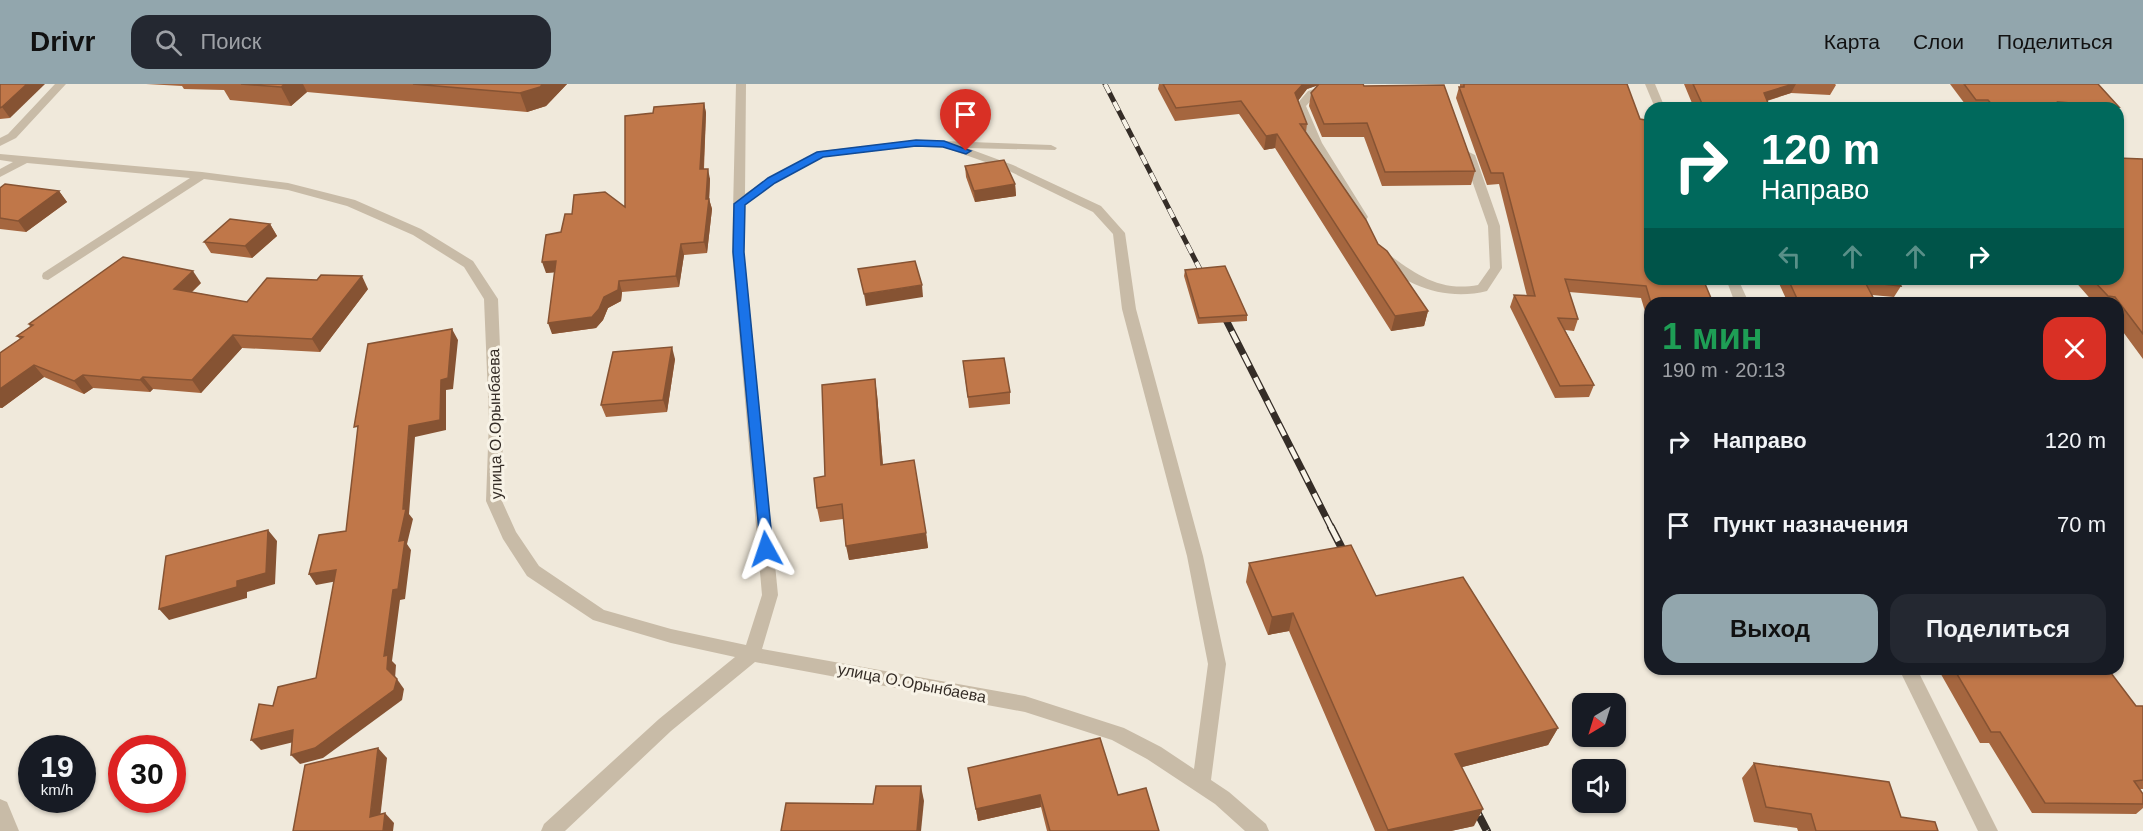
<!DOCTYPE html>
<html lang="ru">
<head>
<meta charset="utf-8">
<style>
  :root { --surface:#171b24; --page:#242831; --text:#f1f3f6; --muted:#9ea1a6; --accent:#92a6ad }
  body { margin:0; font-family:Helvetica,sans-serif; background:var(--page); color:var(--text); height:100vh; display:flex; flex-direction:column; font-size:22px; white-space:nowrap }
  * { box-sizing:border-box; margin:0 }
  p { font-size:20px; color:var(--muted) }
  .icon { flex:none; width:33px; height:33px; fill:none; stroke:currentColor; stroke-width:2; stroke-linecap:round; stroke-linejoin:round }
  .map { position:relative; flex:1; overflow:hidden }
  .side { position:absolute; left:1644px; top:213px; width:480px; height:378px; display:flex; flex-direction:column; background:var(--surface); border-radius:18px; box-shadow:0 2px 4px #0004 }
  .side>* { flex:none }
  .top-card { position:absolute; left:1644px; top:18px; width:480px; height:183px; border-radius:18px; box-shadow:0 2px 4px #0004; background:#00695c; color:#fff; overflow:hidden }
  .needle { width:39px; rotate:218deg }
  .tools { position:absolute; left:1572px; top:609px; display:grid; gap:12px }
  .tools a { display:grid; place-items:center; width:54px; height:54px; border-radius:12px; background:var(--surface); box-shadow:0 2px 4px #0004; font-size:30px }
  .speed { position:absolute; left:18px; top:651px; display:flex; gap:12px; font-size:30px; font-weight:700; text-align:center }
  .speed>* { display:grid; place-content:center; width:78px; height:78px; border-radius:50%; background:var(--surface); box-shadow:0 2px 4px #0004; line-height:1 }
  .speed small { font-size:15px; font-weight:400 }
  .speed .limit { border:9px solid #d22; background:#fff; color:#111 }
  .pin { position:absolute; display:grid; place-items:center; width:51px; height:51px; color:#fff; margin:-62px -26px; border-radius:50% 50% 50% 0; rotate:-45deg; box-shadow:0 0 6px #0007 }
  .pin .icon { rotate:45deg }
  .me { position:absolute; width:66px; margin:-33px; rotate:355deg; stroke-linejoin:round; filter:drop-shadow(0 0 4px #0008) }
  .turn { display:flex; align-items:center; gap:21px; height:126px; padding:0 18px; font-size:27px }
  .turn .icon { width:78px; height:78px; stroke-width:2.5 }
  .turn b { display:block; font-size:42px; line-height:51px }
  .lanes { display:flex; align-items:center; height:57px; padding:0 18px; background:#0003; justify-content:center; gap:30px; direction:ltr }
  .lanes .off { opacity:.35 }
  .round { display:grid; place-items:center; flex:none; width:63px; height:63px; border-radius:18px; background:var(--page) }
  .head { display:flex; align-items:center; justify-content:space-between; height:102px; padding:0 18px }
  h1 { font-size:36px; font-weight:600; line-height:45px; color:#1e9e55 }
  .button { display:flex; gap:12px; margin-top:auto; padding:12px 18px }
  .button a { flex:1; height:69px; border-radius:18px; background:var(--accent); color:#111; font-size:24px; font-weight:600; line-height:69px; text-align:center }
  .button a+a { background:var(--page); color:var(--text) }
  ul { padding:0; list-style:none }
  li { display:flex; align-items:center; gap:18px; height:84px; padding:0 18px }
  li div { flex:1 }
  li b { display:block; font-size:22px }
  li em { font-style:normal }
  header { display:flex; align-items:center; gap:36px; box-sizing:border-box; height:84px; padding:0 30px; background:var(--accent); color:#111 }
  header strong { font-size:28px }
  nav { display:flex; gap:33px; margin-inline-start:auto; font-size:21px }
  .search { width:420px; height:54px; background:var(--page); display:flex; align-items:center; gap:15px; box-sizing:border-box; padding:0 21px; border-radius:18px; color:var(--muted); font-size:22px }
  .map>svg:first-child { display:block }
</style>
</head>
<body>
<header>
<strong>Drivr</strong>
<div class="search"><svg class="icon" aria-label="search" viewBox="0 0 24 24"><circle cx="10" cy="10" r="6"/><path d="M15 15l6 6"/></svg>Поиск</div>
<nav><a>Карта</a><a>Слои</a><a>Поделиться</a></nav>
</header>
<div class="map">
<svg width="2143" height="747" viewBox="0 0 2143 747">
  <rect width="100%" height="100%" fill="#f0e9db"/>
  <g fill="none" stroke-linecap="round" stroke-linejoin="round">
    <g fill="#c8bba7" fill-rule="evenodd">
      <polygon points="55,0 66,0 16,54 0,62 0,54 8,50"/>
      <path d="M 736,0 L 746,0 L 745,110 L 767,95 L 821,67 L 916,56 L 1051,61 L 1057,64 L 1055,66 L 967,64 L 1013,81 L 1101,122 L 1125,149 L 1136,225 L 1203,472 L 1226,580 L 1211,696 L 1229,708 L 1266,740 L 1269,747 L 1245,747 L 1215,720 L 1147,675 L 1112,656 L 1025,628 L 755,578 L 671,647 L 565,747 L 541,747 L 544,740 L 659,635 L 735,573 L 671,559 L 593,536 L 527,492 L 503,455 L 486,417 L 489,336 L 484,215 L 464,183 L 413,151 L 347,122 L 288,106 L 204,95 L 48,196 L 43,195 L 42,192 L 43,189 L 190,94 L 27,79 L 0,93 L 0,85 L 13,78 L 0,76 L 0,70 L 202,88 L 288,99 L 355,116 L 421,145 L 473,177 L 498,215 L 503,336 L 502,417 L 516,448 L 539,482 L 604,526 L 671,545 L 746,561 L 762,511 L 732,168 ZM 916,62 L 943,63 L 1005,85 L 1093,128 L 1113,150 L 1122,225 L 1187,472 L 1208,580 L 1194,685 L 1161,663 L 1124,644 L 1025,612 L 762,565 L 778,511 L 744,168 L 745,121 L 775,99 L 824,73 Z"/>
      <polygon points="1329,0 1344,0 1316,11 1306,22 1322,59 1368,133 1366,136 1358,136 1356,133 1310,59 1295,22 1308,7"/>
      <polygon points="1645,0 1655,0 1665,24 1655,24"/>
      <path d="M 1469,68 L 1475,71 L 1500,142 L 1502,184 L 1487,207 C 1447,217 1404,203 1377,172 L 1383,168 L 1387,169 C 1416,191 1441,208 1478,201 L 1490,184 L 1488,142 L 1463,71 Z"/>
      <polygon points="1726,195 1738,195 1749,219 1735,219"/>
      <polygon points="1899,585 1917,585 1998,747 1978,747"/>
      <polygon points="0,715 7,718 19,747 0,747"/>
    </g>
    <g stroke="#352d27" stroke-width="5">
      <polyline id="rail-far2" points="1105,0 1207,199"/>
    </g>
    <g stroke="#352d27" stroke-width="7">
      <g id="rail-far1">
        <polyline points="1206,198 1207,200"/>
        <polyline points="1220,224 1332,445"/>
      </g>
    </g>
    <g stroke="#352d27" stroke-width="8">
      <g id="rail">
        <polyline points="1331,443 1349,478"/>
        <polyline points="1472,718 1487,747"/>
      </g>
    </g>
    <use href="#rail-far2" stroke="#f8f3e7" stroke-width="4" stroke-dasharray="10" stroke-linecap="butt"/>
    <use href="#rail-far1" stroke="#f8f3e7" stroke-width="4.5" stroke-dasharray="13" stroke-linecap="butt"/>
    <use href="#rail" stroke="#f8f3e7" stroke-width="5" stroke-dasharray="16" stroke-linecap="butt"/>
  </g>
  <g fill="#a5663f">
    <polygon points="0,0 10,34 0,35"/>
    <polygon points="146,0 567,0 546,22 527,28 307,8 291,22 230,16 224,6 184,5 182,2"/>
    <polygon points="1159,0 1363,0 1364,2 1444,1 1475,87 1471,101 1382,102 1364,53 1322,53 1309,22 1311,9 1318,1 1307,5 1298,17 1307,40 1306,48 1366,136 1378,160 1387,167 1428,227 1424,242 1391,247 1275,64 1264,66 1239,30 1175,37 1158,5"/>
    <polygon points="1460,0 1627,0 1650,195 1713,219 1650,219 1650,244 1641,214 1569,208 1578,235 1574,247 1565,246 1594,301 1589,313 1555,314 1510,223 1514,211 1527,212 1499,100 1487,101 1456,14 1459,3 1460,3"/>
    <polygon points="1684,0 1835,0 1836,1 1830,11 1791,9 1767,17 1770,24 1694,24"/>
    <polygon points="1950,0 2098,0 2119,23 2118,24 1968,24"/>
    <polygon points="704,19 706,29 704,85 710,95 709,115 712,125 707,169 684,171 679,203 622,208 621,217 608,224 603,236 596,244 552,250 554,188 546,189 561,148 625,123 653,29"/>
    <polygon points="2143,75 2143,275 2118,241 2118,219 2094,219 2073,195 2118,195"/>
    <polygon points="965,82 1015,100 1016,112 975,118 966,93"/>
    <polygon points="0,104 59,107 67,118 26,148 0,145"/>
    <polygon points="270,140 277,152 252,174 211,169 204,158"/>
    <polygon points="1185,186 1247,231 1247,237 1198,240 1184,192"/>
    <polygon points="1777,195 1901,195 1899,198 1901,202 1894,213 1872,211 1876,219 1788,219"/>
    <polygon points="201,199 192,208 247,218 368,205 320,268 242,264 201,309 153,305 150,308 93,304 84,310 44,293 2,324 0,324 0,269 20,255 17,252 30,243 29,240"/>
    <polygon points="675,275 667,328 606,333 601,321"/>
    <polygon points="963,277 1010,308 1010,320 969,324"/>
    <polygon points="877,310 883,381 926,449 928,464 849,476 843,435 820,438 817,424"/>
    <polygon points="1249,479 1376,512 1558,644 1548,661 1462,683 1474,742 1451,747 1375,747 1289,547 1268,551 1246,498"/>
    <polygon points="1938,585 2108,585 2136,622 2143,622 2143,705 2140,705 2143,710 2143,724 2136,730 2032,729 1989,659 1980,659"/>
    <polygon points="1754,679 1901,733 1938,747 1798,747 1797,744 1754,738 1742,694"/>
    <polygon points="968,684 1118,711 1159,747 1047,747 1041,723 978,737"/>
  </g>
  <g fill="#865333">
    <polygon points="27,0 45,0 10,34 2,23"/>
    <polygon points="285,0 303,0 307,8 291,22 281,3"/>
    <polygon points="543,0 567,0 546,22 527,28 520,9"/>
    <polygon points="1303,0 1322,0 1307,5 1293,23 1295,9"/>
    <polygon points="1793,0 1796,0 1791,9 1759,19 1764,9"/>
    <polygon points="704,19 706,29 703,96 700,85"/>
    <polygon points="1277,50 1275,64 1264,66 1266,52"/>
    <polygon points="708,85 710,95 709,118 709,115 712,125 707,169 704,158"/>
    <polygon points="1015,100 1016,112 975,118 974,107"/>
    <polygon points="59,107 67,118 26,148 18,137"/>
    <polygon points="270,140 277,152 252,174 245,162"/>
    <polygon points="681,160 684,171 679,203 676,192"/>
    <polygon points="556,177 560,188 546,189 542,178"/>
    <polygon points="193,187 201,199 182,217 174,205"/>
    <polygon points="362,192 368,205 320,268 312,255"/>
    <polygon points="619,197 622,208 621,217 608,224 603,236 596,244 552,250 548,239 604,213"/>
    <polygon points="922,201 923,213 866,222 864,210"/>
    <polygon points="1428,227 1424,242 1391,247 1395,232"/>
    <polygon points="452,245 458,256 453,305 446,306 446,346 415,353 409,430 413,435 407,460 411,466 405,515 400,516 392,577 396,581 395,595 387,585 384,572 403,425 409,342 441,296"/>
    <polygon points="233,251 242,264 201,309 192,296"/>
    <polygon points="672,263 675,275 667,328 663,316"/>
    <polygon points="34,281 44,293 2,324 0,323 0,305"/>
    <polygon points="83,291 93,304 84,310 74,297"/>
    <polygon points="143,293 153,305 150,308 140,296"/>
    <polygon points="875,295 877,310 884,395 881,381"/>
    <polygon points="268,446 277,457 275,500 247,508 247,514 169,536 159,525"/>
    <polygon points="926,449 928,464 849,476 846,462"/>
    <polygon points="336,486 343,496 316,501 309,490"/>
    <polygon points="1293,529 1289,547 1268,551 1272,533"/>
    <polygon points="397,595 404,605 402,616 323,674 300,680 291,671"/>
    <polygon points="1558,644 1548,661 1447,687 1455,670"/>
    <polygon points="293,646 302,656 261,666 251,656"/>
    <polygon points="378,664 387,674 379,744 370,733"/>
    <polygon points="921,702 924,717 921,747 917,747"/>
    <polygon points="1040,711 1041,723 978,737 976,725"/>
    <polygon points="1483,725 1474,742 1451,747 1387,747 1388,746"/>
    <polygon points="385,729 394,739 393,747 383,747"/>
  </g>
  <g fill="#c07749" stroke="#865333" stroke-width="1.5">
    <polygon points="0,0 27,0 2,23 0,24"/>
    <polygon points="241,0 285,0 281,3"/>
    <polygon points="413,0 543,0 540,3 520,9"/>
    <polygon points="1163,0 1303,0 1295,9 1307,40 1300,40 1366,136 1378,160 1387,167 1428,227 1395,232 1277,50 1266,52 1241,17 1176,24"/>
    <polygon points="1319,0 1363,0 1364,2 1444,1 1475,87 1385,88 1367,39 1324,40 1311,9"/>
    <polygon points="1464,0 1627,0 1640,35 1645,36 1650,50 1650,195 1703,195 1713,219 1651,219 1646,202 1565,195 1578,235 1558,234 1594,301 1560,302 1514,211 1535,212 1503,89 1491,89 1459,3 1464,3"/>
    <polygon points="1693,0 1793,0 1764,9 1770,24 1704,24"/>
    <polygon points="1964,0 2098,0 2119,23 2058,18 2063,24 1995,24 1988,16 1976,16"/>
    <polygon points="704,19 700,85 708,85 706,115 709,115 704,158 681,160 676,192 619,197 618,206 604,213 599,225 592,233 548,239 556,177 542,178 546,151 561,148 565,130 572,130 574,111 605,108 625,123 625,32 653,29 654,23"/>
    <polygon points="2118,74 2143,75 2143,250 2115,213 2108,212 2092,195 2118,195"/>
    <polygon points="1004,76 1015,100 974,107 965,82"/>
    <polygon points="5,100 59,107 18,137 0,134 0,104"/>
    <polygon points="230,135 270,140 245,162 204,158"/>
    <polygon points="123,173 193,187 174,205 247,218 267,194 317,196 321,191 362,192 312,255 233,251 192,296 143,293 140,296 83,291 74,297 34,281 0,305 0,269 23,253 17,252 33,241 29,240"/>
    <polygon points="915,177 922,201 864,210 858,185"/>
    <polygon points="1225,182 1247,231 1199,234 1185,186"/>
    <polygon points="1788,195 1898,195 1901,202 1865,198 1876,219 1799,219"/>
    <polygon points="452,245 448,294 441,296 440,336 409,342 403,425 406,425 399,457 405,456 398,505 393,506 384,572 388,571 387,585 397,595 394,606 315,664 291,671 293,646 251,656 259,620 273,622 278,603 316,594 336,486 309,490 319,451 346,447 358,342 354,343 368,260"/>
    <polygon points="672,263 663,316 601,321 613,268"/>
    <polygon points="1004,274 1010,308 968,313 963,277"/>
    <polygon points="875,295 881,381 914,376 926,449 846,462 842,420 817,424 814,394 825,392 822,301"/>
    <polygon points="268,446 266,489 237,497 237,503 159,525 166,472"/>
    <polygon points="1351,461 1376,512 1463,493 1558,644 1455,670 1483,725 1388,746 1293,529 1272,533 1249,479"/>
    <polygon points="1954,585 2108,585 2136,622 2143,622 2143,696 2134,697 2143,710 2143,720 2045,719 2000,648 1991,648"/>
    <polygon points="1100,654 1118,711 1146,704 1159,747 1050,747 1040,711 976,725 968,684"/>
    <polygon points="378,664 370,733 385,729 383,747 293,747 305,681"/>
    <polygon points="1754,679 1889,698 1901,733 1935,738 1938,747 1816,747 1811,730 1766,723"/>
    <polygon points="876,702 921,702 917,747 781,747 786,719 873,720"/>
  </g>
  <polygon fill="#1a73e8" stroke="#114b97" stroke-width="1.5" points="916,56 944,57 971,67 966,70 943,63 916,62 823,73 775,99 745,121 744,168 773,465 771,469 761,469 733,168 734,120 768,94 817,68"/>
  <g text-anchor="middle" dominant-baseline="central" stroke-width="6" stroke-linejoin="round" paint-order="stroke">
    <g font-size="16" fill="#352d27" stroke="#f8f3e7">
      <text transform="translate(495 340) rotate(-91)">улица О.Орынбаева</text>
      <text transform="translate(912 599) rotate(11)">улица О.Орынбаева</text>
    </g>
  </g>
</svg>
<div class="tools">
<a><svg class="needle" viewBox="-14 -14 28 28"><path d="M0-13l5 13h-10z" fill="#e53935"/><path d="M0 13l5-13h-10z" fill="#9ea1a6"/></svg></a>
<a><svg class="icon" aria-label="sound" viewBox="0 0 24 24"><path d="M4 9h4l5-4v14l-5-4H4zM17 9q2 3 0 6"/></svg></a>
</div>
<div class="speed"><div>19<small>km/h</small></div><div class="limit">30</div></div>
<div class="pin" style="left:966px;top:67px;background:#d93025"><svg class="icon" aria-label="arrive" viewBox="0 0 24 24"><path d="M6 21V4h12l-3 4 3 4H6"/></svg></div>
<svg class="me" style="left:766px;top:465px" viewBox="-20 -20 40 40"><path d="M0-17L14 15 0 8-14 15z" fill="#1a73e8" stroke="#fff" stroke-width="4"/></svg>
<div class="top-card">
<div class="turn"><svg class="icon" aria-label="right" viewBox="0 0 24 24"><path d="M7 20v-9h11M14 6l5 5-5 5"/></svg><div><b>120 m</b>Направо</div></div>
<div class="lanes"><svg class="icon off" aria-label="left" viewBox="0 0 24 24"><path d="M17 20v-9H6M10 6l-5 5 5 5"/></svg><svg class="icon off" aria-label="ahead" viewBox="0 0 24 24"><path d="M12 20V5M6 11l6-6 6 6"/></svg><svg class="icon off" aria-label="ahead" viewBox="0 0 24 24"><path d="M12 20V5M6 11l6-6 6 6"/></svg><svg class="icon" aria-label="right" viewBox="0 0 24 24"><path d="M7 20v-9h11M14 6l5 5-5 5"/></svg></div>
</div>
<section class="side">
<div class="head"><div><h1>1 мин</h1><p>190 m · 20:13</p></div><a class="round" style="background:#d93025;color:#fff"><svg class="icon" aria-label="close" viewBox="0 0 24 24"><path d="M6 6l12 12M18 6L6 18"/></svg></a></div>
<ul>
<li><svg class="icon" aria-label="right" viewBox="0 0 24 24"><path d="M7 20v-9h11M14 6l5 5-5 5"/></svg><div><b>Направо</b></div><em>120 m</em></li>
<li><svg class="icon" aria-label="arrive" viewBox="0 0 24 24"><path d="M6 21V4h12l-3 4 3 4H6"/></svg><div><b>Пункт назначения</b></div><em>70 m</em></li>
</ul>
<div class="button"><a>Выход</a><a>Поделиться</a></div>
</section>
</div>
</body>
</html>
